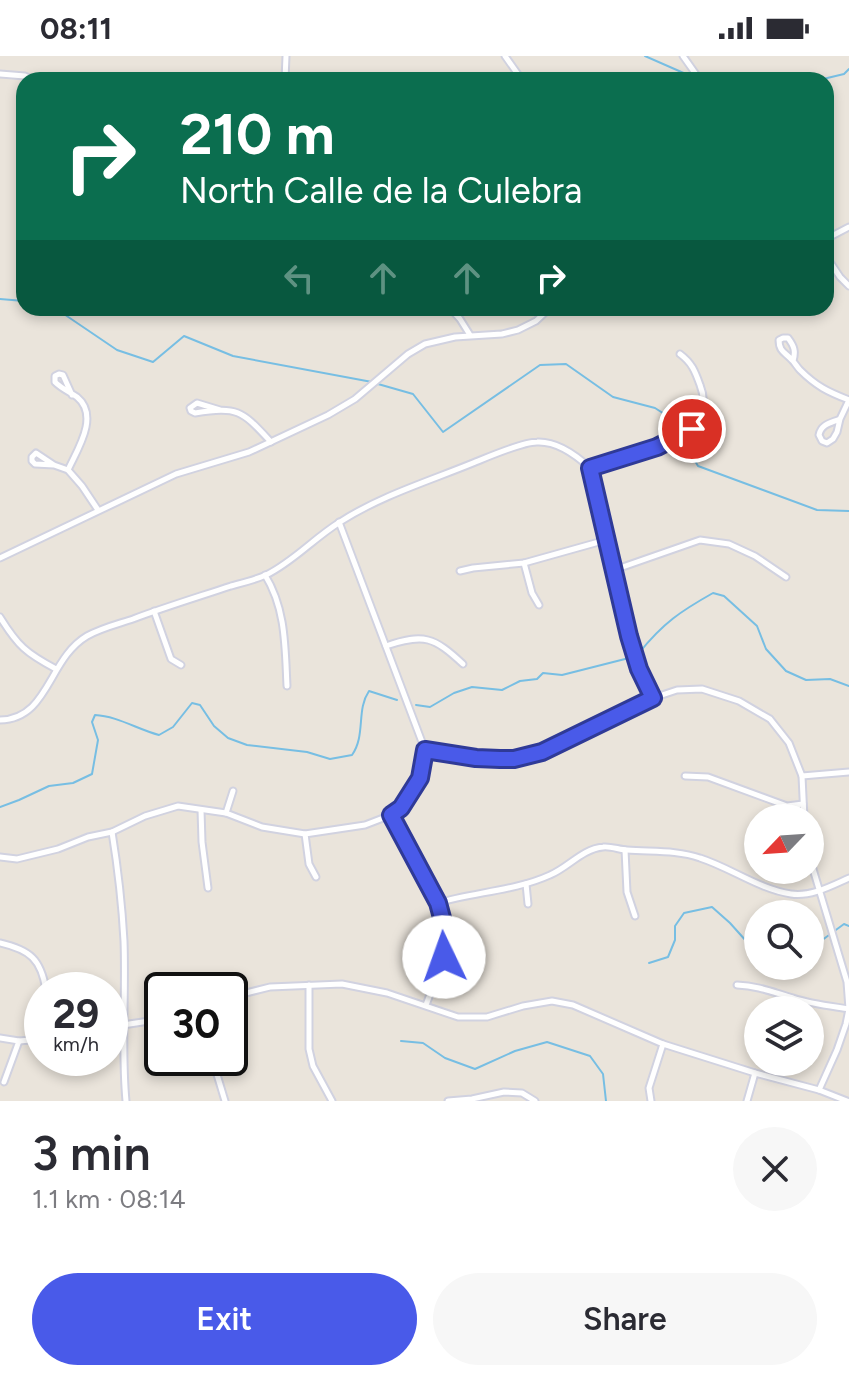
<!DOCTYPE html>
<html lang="en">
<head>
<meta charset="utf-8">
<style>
  :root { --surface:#fff; --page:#f7f7f7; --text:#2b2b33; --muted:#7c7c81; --accent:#495ae9 }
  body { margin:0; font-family:Figtree,sans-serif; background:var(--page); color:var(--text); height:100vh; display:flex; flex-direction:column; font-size:30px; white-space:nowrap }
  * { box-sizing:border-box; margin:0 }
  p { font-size:26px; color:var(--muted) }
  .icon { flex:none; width:44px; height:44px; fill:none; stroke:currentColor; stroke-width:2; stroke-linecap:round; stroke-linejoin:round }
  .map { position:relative; height:1045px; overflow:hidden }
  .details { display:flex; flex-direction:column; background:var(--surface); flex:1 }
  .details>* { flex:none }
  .hud { position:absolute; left:16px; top:16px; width:818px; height:244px; border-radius:24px; box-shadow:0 4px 12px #0003; background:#0b6e4f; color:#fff; overflow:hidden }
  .needle { width:52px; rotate:245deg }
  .buttons { position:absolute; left:744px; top:748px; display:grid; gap:16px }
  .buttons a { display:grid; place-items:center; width:80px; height:80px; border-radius:50%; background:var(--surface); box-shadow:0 4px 12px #0003; font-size:40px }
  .speed { position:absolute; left:24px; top:916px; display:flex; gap:16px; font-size:40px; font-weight:700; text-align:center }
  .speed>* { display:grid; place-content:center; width:104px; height:104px; border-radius:50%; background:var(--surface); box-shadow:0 4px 12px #0003; line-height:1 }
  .speed small { font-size:20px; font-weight:400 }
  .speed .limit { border:4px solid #111; border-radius:12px; background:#fff; color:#111 }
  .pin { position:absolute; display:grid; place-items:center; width:68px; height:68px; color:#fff; margin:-34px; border:4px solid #fff; border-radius:50%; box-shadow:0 2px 8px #0007 }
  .me { position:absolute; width:88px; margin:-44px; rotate:357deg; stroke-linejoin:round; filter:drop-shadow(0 0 6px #0008) }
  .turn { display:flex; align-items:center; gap:28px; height:168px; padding:0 32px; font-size:36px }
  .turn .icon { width:104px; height:104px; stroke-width:2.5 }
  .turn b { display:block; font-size:56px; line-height:68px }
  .lanes { display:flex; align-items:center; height:76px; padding:0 32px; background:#0003; justify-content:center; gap:40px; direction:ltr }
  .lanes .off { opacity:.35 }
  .round { display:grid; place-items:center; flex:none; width:84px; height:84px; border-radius:42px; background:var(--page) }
  .summary { display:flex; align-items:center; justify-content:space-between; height:136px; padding:0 32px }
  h1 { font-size:48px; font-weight:600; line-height:60px }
  .action { display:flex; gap:16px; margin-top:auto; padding:16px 32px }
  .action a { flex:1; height:92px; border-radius:48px; background:var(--accent); color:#fff; font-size:32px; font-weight:600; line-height:92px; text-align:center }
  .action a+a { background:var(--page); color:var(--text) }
  .status { display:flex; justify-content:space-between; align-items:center; height:56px; padding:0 40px; background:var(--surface); direction:ltr }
  .status svg { height:22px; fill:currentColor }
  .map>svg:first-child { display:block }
</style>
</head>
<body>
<div class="status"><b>08:11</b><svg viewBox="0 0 49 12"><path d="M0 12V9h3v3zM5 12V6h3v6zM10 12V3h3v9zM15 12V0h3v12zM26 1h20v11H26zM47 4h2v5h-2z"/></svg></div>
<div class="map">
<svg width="849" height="1045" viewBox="0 0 849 1045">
  <rect width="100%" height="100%" fill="#eae4db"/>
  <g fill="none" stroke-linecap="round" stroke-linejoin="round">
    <g stroke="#77bee3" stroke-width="2">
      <polyline points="645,0 695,22"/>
      <polyline points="780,24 781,22 788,24"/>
      <polyline points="819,24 844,18 849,13"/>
      <polyline points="0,243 24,245"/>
      <polyline points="55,252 117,294 153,306 184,280 233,300 372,326"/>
      <polyline points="378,328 413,338 443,376 540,309 566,308 613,341 655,352 669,361 698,410 817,454 849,455"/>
      <path d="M 639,597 C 663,567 681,555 713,537 L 724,540 L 757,570 L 766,593 L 786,615 L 806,624 L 830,623 L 849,630"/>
      <polyline points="416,649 430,651 454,637 472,631 502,634 520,625 537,623 543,617 562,619 629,602"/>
      <path d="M 0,751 L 19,744 L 49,730 L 73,727 L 92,718 L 98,684 L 92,666 L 95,659 C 117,660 137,673 159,679 L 173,671 L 192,647 L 200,649 L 214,670 L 228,682 L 247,689 L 307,696 L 330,703 L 352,699 C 366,679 356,654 369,635 L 397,644"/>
      <polyline points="810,893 844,868 849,870"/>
      <polyline points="649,907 668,901 675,884 675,870 684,857 712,851 730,867 747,886 758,885"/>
      <polyline points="401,985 423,987 445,1002 475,1013 515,995 547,986 590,1000 603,1018 606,1045"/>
    </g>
    <g stroke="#d1d2e0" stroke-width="9">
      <g id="street">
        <polyline points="505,0 522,24"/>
        <polyline points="683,0 700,24"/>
        <polyline points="0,18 25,20 34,24"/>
        <polyline points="285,24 286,0"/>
        <polyline points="826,183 849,171"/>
        <polyline points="826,200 840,221 849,230"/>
        <polyline points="450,252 460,263 470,279"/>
        <path d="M 793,305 C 796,295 794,290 788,282 L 783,282 L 779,284 C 779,296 785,296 792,304 C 795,307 797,311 800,314 C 816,330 828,336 849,344"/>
        <path d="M 72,339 L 63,319 L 59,318 L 55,320 L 55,326 C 62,333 70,336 77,341 C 100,360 77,394 68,414 L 82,430 L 98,454"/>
        <path d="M 220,354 L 197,347 L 190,352 L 191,355 L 195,357 C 239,350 242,355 271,386"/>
        <path d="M 840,363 C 831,367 821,368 819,379 L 822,385 L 827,387 L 833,383 L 837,376 L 840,363 L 849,344"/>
        <polyline points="54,409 35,408 32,405 32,401 36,397 54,409 68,414"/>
        <polyline points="590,412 629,580 639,613 653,642"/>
        <path d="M 590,412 C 626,401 722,384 700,329 C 695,315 692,307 680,298"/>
        <polyline points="0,502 176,418 249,396 328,359 355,343 408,298 425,288 455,281 502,278 518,274 536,265 550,252"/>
        <polyline points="524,507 532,537 539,549"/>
        <polyline points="614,514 700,484 729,488 755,500 786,521"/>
        <polyline points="460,515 473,512 524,507 606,484"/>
        <path d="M 265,519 C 286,553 285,591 287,630"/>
        <polyline points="154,555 171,603 181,609"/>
        <path d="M 0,561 C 18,590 26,597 56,613"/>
        <path d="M 386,590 C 424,577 434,581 463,608"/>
        <path d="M 0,664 C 49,663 48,603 87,580 C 101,572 118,568 133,563 C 165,551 198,541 231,530 C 242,527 255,524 266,519 C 293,506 314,482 340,466 C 380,440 429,425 473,407 C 488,401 522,386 537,386 C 557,385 576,399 590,412"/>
        <polyline points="425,694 476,702 514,703 542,696 653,642 677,634 702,633 739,645 770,663 789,687 802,720 804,762"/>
        <polyline points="685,720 708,721 787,750 803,748"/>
        <polyline points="802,720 849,716"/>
        <polyline points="201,754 202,786 208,832"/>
        <polyline points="226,757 233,735"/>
        <polyline points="391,759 438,847 445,873 444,901 426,949"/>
        <path d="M 112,776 C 118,813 122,848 124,885 C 126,939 121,992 126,1045"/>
        <polyline points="305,778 309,808 316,821"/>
        <polyline points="625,794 627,836 635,860"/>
        <polyline points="0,801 17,803 58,793 88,781 112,776 145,760 178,750 226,757 262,771 305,778 365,769 391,759 401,752 420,722 425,694 339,466"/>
        <polyline points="810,803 847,926 849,953 846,968 837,994 819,1034"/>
        <polyline points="526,828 528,848"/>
        <path d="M 438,847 C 474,836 515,835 550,819 C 569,811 582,793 603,791 C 611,790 620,794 627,794 C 652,796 677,794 700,802 C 731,812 759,833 791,838 C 811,841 831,830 849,822"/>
        <path d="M 0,887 C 30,894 41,903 46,934"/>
        <polyline points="309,929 309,993 313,1010 332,1045"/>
        <path d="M 737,929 C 759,930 772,936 793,942 C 811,948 830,950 849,953"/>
        <polyline points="230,941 270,931 342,928 387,937 458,961 487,961 523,950 552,945 573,949 663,988 755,1017 819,1034 847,1045"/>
        <polyline points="110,971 149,965 162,961"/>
        <polyline points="0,982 19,985 42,983"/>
        <polyline points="212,1002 225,1045"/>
        <polyline points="4,1026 19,985"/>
        <polyline points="448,1045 472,1043 504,1036 522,1037 535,1045"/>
        <polyline points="651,1045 649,1032 663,988"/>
        <polyline points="747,1045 755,1017"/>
      </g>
    </g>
    <use href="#street" stroke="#fff" stroke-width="5"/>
  </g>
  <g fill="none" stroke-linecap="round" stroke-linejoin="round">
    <g stroke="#2f3a97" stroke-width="20">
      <polyline id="route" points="444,901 445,873 438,847 391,759 401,752 420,722 425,694 476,702 500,703 514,703 542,696 653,642 639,613 629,580 590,412 657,391 692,373"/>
    </g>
    <use href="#route" stroke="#495ae9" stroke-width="14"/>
  </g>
</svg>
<div class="buttons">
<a><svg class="needle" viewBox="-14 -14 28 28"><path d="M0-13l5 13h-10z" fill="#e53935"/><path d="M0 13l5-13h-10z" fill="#7c7c81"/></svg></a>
<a><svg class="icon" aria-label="search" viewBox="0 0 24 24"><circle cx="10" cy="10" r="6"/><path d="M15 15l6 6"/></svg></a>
<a><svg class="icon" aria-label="layers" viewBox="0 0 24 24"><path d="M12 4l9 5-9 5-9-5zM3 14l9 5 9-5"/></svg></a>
</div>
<div class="speed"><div>29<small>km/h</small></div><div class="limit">30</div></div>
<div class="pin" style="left:692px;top:373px;background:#d93025"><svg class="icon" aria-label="arrive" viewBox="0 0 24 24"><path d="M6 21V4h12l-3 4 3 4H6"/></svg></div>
<svg class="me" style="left:444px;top:901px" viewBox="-20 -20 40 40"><circle r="19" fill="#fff"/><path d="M0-13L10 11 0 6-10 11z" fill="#495ae9"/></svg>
<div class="hud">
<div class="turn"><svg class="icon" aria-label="right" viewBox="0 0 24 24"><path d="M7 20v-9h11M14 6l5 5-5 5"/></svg><div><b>210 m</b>North Calle de la Culebra</div></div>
<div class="lanes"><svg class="icon off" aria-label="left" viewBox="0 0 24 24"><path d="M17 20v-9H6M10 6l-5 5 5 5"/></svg><svg class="icon off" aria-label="ahead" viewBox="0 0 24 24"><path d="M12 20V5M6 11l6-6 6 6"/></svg><svg class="icon off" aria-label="ahead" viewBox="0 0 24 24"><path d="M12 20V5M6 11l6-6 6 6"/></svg><svg class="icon" aria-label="right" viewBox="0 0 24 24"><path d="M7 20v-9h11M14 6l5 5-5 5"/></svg></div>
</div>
</div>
<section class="details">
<div class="summary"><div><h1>3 min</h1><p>1.1 km · 08:14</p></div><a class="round"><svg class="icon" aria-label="close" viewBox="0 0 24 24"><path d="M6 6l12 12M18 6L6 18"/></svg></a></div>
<div class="action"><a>Exit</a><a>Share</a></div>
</section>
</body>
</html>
